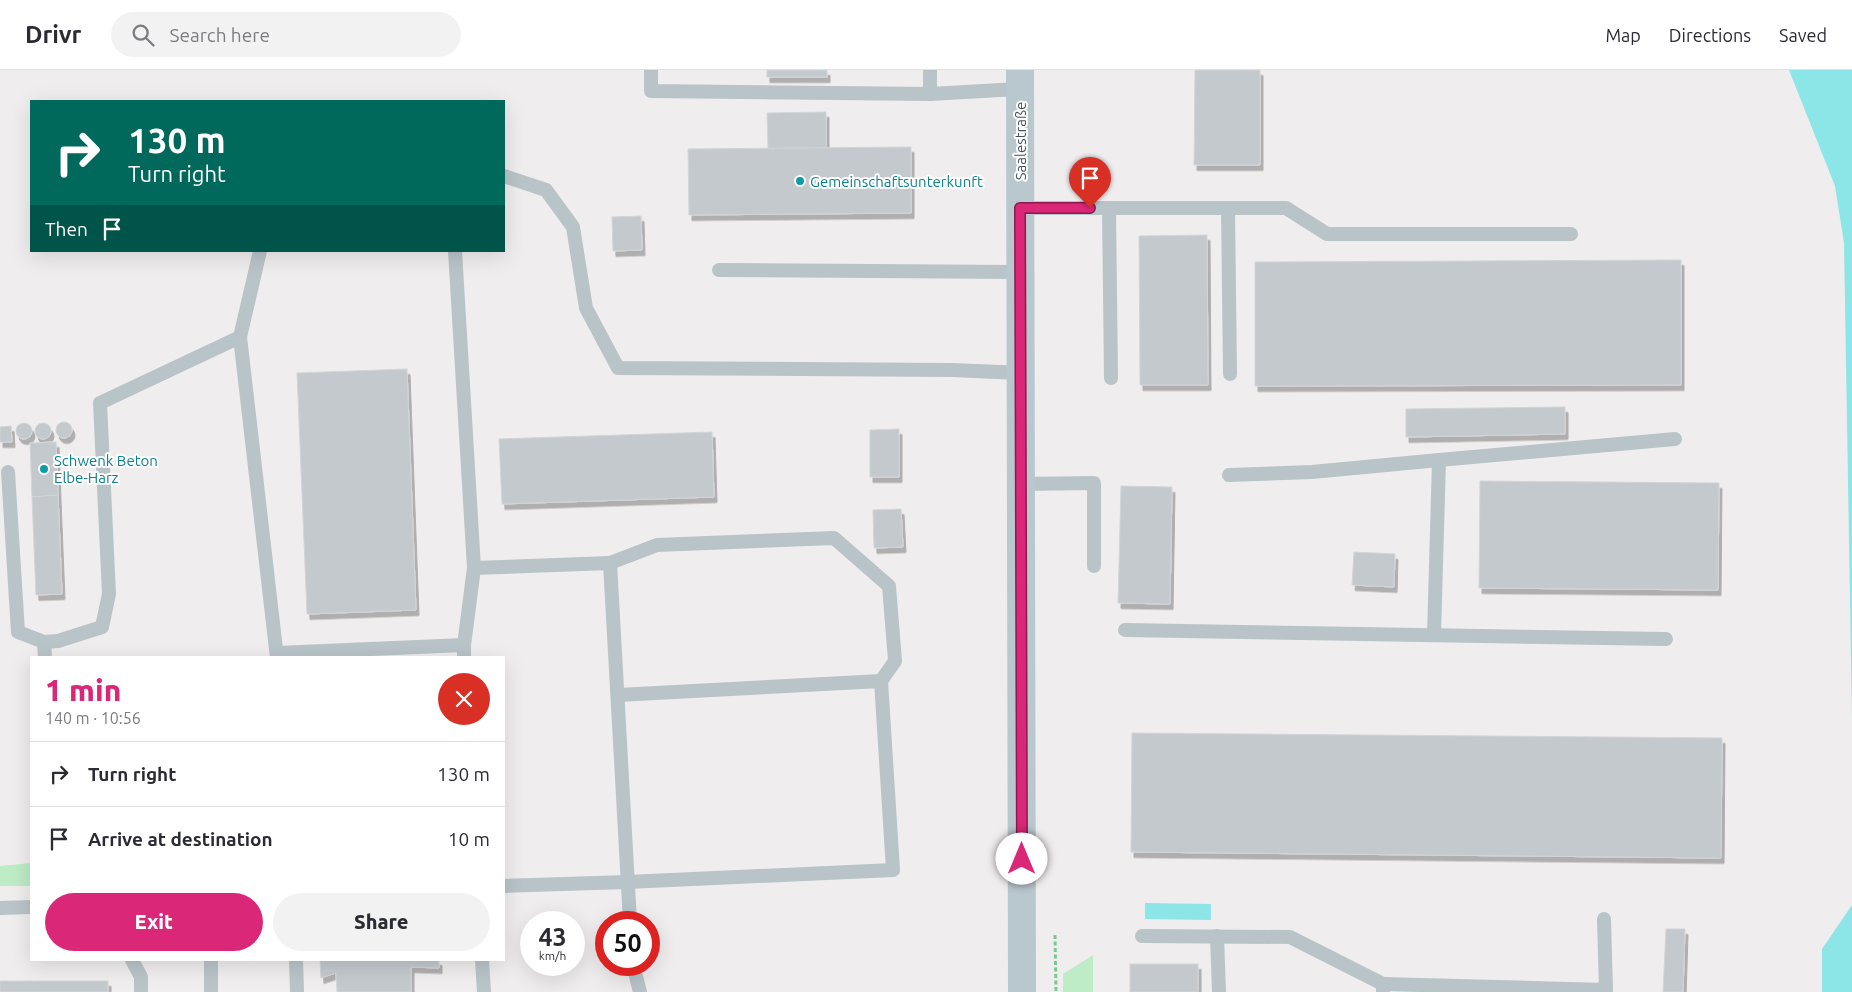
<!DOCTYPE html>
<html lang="en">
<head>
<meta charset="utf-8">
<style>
  :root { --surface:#fff; --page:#f2f2f3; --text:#2b2b33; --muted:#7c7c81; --line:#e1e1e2; --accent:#db2777 }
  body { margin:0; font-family:Ubuntu,sans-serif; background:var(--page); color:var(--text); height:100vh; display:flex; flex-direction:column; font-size:19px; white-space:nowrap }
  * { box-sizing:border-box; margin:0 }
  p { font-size:16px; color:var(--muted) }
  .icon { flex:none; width:28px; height:28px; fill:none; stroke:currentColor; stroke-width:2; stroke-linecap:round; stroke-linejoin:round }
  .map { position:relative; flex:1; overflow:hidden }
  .side { position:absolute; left:30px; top:586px; width:475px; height:305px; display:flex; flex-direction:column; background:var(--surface); border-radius:0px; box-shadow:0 5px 20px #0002 }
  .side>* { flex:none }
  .hud { position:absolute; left:30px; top:30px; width:475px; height:152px; border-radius:0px; box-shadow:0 5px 20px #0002; background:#00695c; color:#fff; overflow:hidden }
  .speed { position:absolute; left:520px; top:841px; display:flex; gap:10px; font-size:25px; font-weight:700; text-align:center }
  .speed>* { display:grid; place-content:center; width:65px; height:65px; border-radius:50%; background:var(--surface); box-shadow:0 5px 20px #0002; line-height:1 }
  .speed small { font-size:12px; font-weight:400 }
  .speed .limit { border:8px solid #d22; background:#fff; color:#111 }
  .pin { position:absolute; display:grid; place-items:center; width:42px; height:42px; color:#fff; margin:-51px -21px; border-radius:50% 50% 50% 0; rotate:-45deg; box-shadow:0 0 5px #0007 }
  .pin .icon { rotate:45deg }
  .me { position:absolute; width:55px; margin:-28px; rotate:0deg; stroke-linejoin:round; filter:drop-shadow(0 0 4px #0008) }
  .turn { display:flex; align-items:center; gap:18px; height:105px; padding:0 15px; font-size:22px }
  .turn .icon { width:65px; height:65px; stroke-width:2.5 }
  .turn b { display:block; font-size:35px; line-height:42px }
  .then { display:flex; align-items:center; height:48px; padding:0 15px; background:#0003; gap:10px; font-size:19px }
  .round { display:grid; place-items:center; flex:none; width:52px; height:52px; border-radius:26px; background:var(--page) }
  .head { display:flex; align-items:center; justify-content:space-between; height:85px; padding:0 15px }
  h1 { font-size:30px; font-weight:800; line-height:38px; color:var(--accent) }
  .button { display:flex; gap:10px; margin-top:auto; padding:10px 15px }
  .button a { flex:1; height:58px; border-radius:30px; background:var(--accent); color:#fff; font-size:20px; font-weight:800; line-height:58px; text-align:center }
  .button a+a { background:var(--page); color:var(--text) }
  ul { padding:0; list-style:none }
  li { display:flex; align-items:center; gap:15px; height:65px; padding:0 15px; border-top:1px solid var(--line) }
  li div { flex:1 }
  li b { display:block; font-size:19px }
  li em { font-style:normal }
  header { display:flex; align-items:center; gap:30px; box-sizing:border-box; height:70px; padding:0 25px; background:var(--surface); border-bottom:1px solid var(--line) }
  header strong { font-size:24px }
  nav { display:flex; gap:28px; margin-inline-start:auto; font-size:18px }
  .search { width:350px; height:45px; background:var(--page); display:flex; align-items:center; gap:12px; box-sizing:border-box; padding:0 18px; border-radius:28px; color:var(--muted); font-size:19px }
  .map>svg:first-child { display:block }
</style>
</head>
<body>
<header>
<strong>Drivr</strong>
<div class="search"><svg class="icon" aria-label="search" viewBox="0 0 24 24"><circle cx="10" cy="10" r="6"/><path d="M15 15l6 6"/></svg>Search here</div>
<nav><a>Map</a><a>Directions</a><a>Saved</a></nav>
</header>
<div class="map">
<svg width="1852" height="922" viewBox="0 0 1852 922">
  <defs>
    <filter id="shadow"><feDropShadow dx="3" dy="5.5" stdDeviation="0" flood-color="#0004"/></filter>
  </defs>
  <rect width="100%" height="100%" fill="#f0edee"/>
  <g fill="#bdecc6">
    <polygon points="31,793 31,816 0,816 0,796"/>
    <polygon points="1093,885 1093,922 1063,922 1063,904"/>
  </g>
  <g fill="#8ce5e7">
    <polygon points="1789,0 1852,0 1852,648 1844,173 1835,116"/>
    <polygon points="1145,833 1211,834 1211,850 1145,849"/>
    <polygon points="1852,835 1852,922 1822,922 1822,879"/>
  </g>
  <g fill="#c4c9cd" stroke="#d1d5d8" filter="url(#shadow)">
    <rect x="767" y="0" width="60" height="7"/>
    <polygon points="1195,0 1260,0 1260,95 1194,95"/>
    <polygon points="826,42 826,78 768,79 767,43"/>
    <polygon points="911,77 911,143 689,145 688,79"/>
    <polygon points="641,146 642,180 613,181 612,147"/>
    <polygon points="1207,165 1208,315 1140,315 1139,166"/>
    <polygon points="1681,190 1681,315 1255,316 1255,192"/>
    <polygon points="407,299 416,540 307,544 297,303"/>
    <polygon points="1565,337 1565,364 1406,367 1406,339"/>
    <circle cx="64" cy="360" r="8"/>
    <circle cx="43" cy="361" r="8"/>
    <circle cx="24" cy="361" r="8"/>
    <polygon points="11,356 12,372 0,372 0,357"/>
    <polygon points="899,359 899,407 870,407 870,360"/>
    <polygon points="712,362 714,427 502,434 499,369"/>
    <polygon points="56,372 58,425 32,427 30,373"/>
    <polygon points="1480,411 1719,413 1718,520 1479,518"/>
    <polygon points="1121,416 1172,417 1170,534 1118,533"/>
    <polygon points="58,425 62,524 36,525 32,427"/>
    <polygon points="901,439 903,477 874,478 873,440"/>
    <polygon points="1354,482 1395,484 1394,517 1352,515"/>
    <polygon points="1132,663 1722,668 1721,788 1131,782"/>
    <polygon points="1666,859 1685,859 1683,922 1663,922"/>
    <polygon points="320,890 439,890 439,898 411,897 411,922 337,922 336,903 321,908"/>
    <rect x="1130" y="894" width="68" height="28"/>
    <rect x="0" y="911" width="108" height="11"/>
  </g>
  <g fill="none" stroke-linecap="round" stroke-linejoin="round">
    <polyline stroke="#77c891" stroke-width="3" stroke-dasharray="4 2.5" stroke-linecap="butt" points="1055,865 1056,922"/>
    <g stroke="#b9c4c9" stroke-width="14">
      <polyline points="651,0 651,21 930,24 1020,19"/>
      <polyline points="930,0 930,24"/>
      <polyline points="504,106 546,120 573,157 586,238 618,298 952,300 1021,303"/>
      <polyline points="1020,138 1286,138 1327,164 1571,164"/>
      <polyline points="1109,138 1111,308"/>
      <polyline points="1228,138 1230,304"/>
      <polyline points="260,181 240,267 277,588"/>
      <polyline points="455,181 474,498 464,575 464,588"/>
      <polyline points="719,200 1020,202"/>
      <polyline points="8,402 18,562 44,572 58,571 102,557 109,524 100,333 240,267"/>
      <polyline points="1229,405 1312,402 1439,390"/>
      <polyline points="1021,414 1094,413 1094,496"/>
      <polyline points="610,493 657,475 834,468 889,516 895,591 881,611"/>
      <polyline points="474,498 610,493 630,852"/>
      <polyline points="1125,560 1666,569"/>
      <polyline points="1434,565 1439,390 1675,369"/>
      <polyline points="44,572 45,588"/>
      <polyline points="277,583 464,575"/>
      <polyline points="504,816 627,812 893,800 881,611 618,625"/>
      <polyline points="0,838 31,837"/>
      <polyline points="1142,866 1290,867 1383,914 1383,921"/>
      <polyline points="1217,866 1219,922"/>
      <polyline points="132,890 141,907 141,922"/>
      <polyline points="211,890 211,922"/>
      <polyline points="296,890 297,922"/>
      <polyline points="482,890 484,922"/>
      <polyline points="633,895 640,922"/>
      <polyline points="1383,914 1606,920 1604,849"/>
    </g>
    <polyline stroke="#b9c7ce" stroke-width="28" points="1020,0 1022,922"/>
  </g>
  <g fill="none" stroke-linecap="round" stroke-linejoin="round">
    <g stroke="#8e194d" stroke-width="12">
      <polyline id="route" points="1022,789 1020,138 1090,138"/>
    </g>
    <use href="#route" stroke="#db2777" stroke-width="9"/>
  </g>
  <g fill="#0f9aa8" stroke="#fff" stroke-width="2">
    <circle cx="800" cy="111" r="5"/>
    <circle cx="44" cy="399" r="5"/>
  </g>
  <g text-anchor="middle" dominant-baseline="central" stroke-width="4" stroke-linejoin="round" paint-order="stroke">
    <g font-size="15" fill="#465459" stroke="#fff">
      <text transform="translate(1020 71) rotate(-90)">Saalestraße</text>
    </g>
    <g font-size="15" fill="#0d838f" stroke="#fff" text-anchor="start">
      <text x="810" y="111">Gemeinschaftsunterkunft</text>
      <text x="54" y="390">Schwenk Beton<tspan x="54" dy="17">Elbe-Harz</tspan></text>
    </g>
  </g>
</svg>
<div class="speed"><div>43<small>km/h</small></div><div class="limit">50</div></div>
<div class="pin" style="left:1090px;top:138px;background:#d93025"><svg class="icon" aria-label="arrive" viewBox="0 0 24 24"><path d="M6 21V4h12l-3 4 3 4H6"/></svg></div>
<svg class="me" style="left:1022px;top:789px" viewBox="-20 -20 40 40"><circle r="19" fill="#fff"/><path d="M0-13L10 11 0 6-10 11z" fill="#db2777"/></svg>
<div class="hud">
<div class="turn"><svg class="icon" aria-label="right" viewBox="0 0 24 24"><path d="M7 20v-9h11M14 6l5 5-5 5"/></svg><div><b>130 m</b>Turn right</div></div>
<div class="then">Then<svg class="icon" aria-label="arrive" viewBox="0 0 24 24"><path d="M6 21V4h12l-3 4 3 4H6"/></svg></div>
</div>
<section class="side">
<div class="head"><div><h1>1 min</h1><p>140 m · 10:56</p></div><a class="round" style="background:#d93025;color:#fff"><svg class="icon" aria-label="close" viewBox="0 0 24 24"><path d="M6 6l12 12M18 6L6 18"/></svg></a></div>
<ul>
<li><svg class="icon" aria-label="right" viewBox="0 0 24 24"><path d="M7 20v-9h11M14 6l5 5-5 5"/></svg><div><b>Turn right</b></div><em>130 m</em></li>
<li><svg class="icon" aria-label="arrive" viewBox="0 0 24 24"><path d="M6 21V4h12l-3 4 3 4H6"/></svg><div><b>Arrive at destination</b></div><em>10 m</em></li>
</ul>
<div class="button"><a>Exit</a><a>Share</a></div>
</section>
</div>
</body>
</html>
